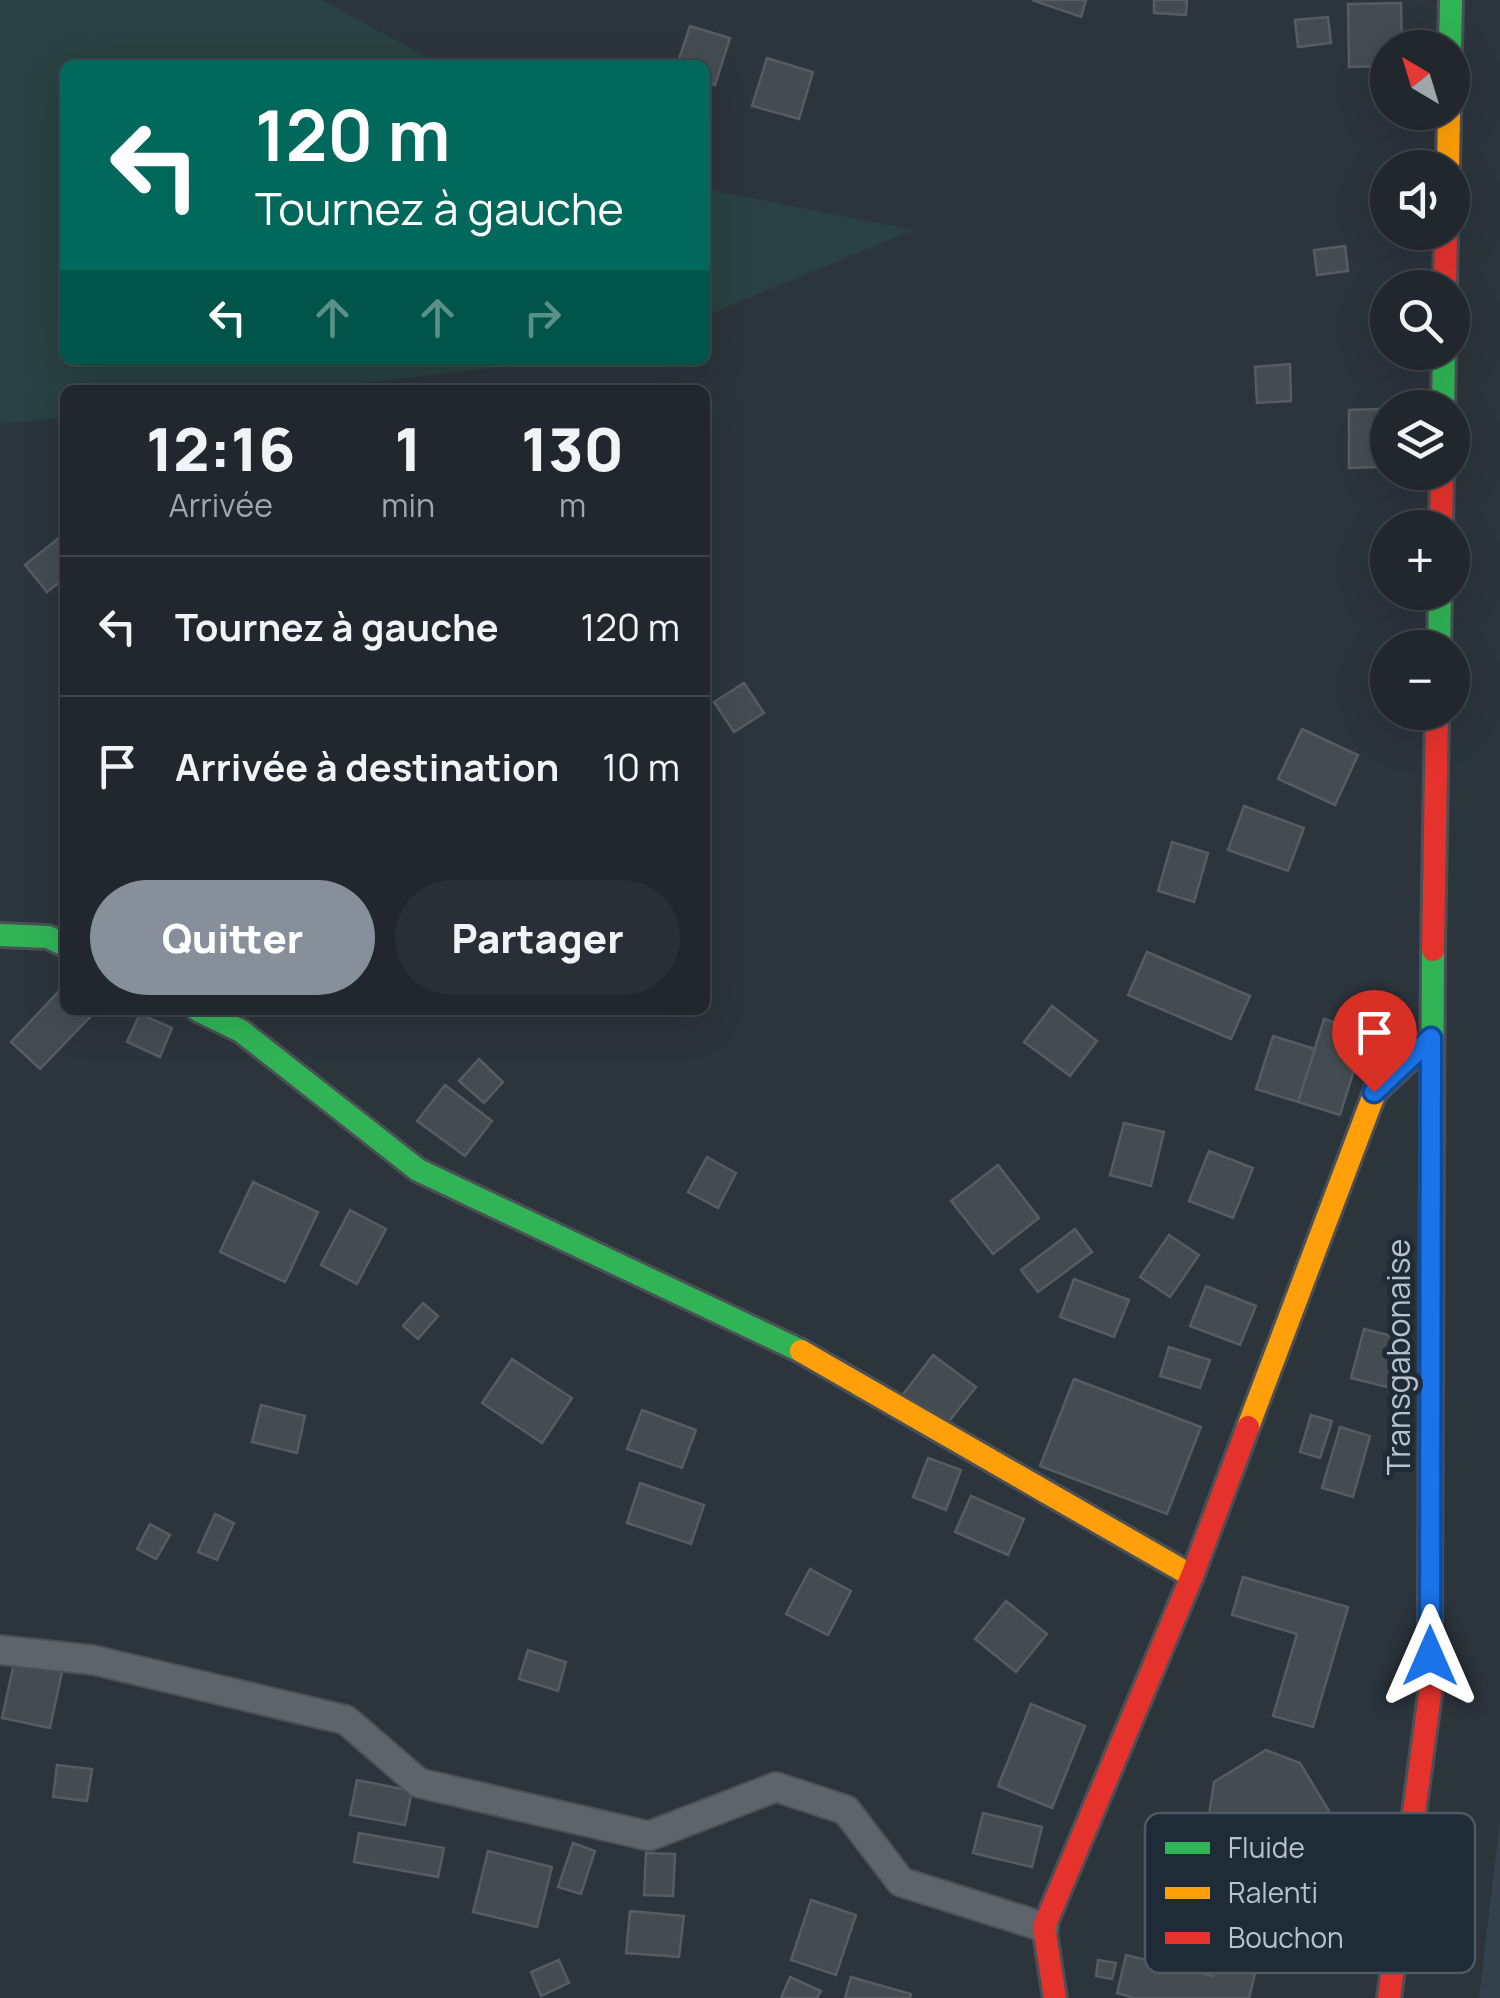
<!DOCTYPE html>
<html lang="fr">
<head>
<meta charset="utf-8">
<style>
  :root { --surface:#21272d; --page:#292f35; --text:#f1f3f6; --muted:#a2a5aa; --line:#3e4449; --accent:#87909a }
  body { margin:0; font-family:Manrope,sans-serif; background:var(--page); color:var(--text); height:100vh; display:flex; flex-direction:column; font-size:38px; white-space:nowrap }
  * { box-sizing:border-box; margin:0 }
  p { font-size:32px; color:var(--muted) }
  .icon { flex:none; width:55px; height:55px; fill:none; stroke:currentColor; stroke-width:2; stroke-linecap:round; stroke-linejoin:round }
  .map { position:relative; flex:1; overflow:hidden }
  .panel { position:absolute; left:60px; top:385px; width:650px; height:630px; display:flex; flex-direction:column; background:var(--surface); border-radius:15px; box-shadow:0 10px 40px #0002,0 0 0 2px var(--line) }
  .panel>* { flex:none }
  .guide { position:absolute; left:60px; top:60px; width:650px; height:305px; border-radius:15px; box-shadow:0 10px 40px #0002,0 0 0 2px var(--line); background:#00695c; color:#fff; overflow:hidden }
  .needle { width:65px; rotate:322deg }
  .tools { position:absolute; left:1370px; top:30px; display:grid; gap:20px }
  .tools a { display:grid; place-items:center; width:100px; height:100px; border-radius:50%; background:var(--surface); box-shadow:0 10px 40px #0002,0 0 0 2px var(--line); font-size:50px }
  .pin { position:absolute; display:grid; place-items:center; width:85px; height:85px; color:#fff; margin:-102px -42px; border-radius:50% 50% 50% 0; rotate:-45deg; box-shadow:0 0 10px #0007 }
  .pin .icon { rotate:45deg }
  .me { position:absolute; width:110px; margin:-55px; rotate:0deg; stroke-linejoin:round; filter:drop-shadow(0 0 8px #0008) }
  .turn { display:flex; align-items:center; gap:35px; height:210px; padding:0 30px; font-size:45px }
  .turn .icon { width:130px; height:130px; stroke-width:2.5 }
  .turn b { display:block; font-size:70px; line-height:85px }
  .lanes { display:flex; align-items:center; height:95px; padding:0 30px; background:#0003; justify-content:center; gap:50px; direction:ltr }
  .lanes .off { opacity:.35 }
  .eta { display:flex; justify-content:space-evenly; align-items:center; height:170px; text-align:center }
  .eta b { font-size:60px; font-weight:800; line-height:70px }
  .cta { display:flex; gap:20px; margin-top:auto; padding:20px 30px }
  .cta a { flex:1; height:115px; border-radius:60px; background:var(--accent); color:#fff; font-size:40px; font-weight:800; line-height:115px; text-align:center }
  .cta a+a { background:var(--page); color:var(--text) }
  ul { padding:0; list-style:none }
  li { display:flex; align-items:center; gap:30px; height:140px; padding:0 30px; border-top:2px solid var(--line) }
  li div { flex:1 }
  li b { display:block; font-size:38px }
  li em { font-style:normal }
  .map>svg:first-child { display:block }
</style>
</head>
<body>
<div class="map">
<svg width="1500" height="1998" viewBox="0 0 1500 1998">
  <rect width="100%" height="100%" fill="#2c343c"/>
  <polygon fill="#34404c" points="1500,1820 1500,1998 1479,1998"/>
  <g fill="#294142">
    <polygon points="0,0 323,0 441,65 65,65 65,360 564,360 300,390 65,390 65,417 0,424"/>
    <polygon points="705,189 914,230 705,316"/>
  </g>
  <g fill="#454c51" stroke="#555c63" stroke-width="2.5">
    <polygon points="1032,0 1086,0 1081,17"/>
    <polygon points="1154,0 1187,0 1186,15 1154,13"/>
    <polygon points="1401,3 1402,48 1388,48 1388,66 1349,67 1348,4"/>
    <polygon points="1328,17 1331,43 1298,47 1295,20"/>
    <polygon points="690,26 730,38 715,85 705,81 705,65 677,65"/>
    <polygon points="767,58 813,72 799,119 752,106"/>
    <polygon points="1345,246 1348,271 1317,275 1314,250"/>
    <polygon points="1290,364 1291,401 1257,403 1255,367"/>
    <polygon points="1380,409 1380,467 1349,468 1349,410"/>
    <polygon points="65,533 65,578 47,592 25,565"/>
    <polygon points="744,683 764,713 734,732 714,702"/>
    <polygon points="1302,729 1358,755 1335,805 1278,779"/>
    <polygon points="1244,806 1304,828 1288,871 1228,850"/>
    <polygon points="1172,842 1208,853 1194,902 1158,891"/>
    <polygon points="1147,952 1250,996 1231,1039 1128,995"/>
    <polygon points="61,989 65,993 65,1010 83,1010 90,1017 40,1069 11,1042"/>
    <polygon points="1052,1006 1097,1041 1070,1076 1024,1042"/>
    <polygon points="140,1014 172,1028 160,1057 127,1042"/>
    <polygon points="1324,1019 1366,1032 1340,1115 1298,1102"/>
    <polygon points="1273,1036 1315,1049 1298,1102 1256,1089"/>
    <polygon points="479,1059 503,1082 484,1103 459,1081"/>
    <polygon points="445,1085 492,1121 465,1156 417,1121"/>
    <polygon points="1124,1123 1164,1132 1151,1186 1110,1175"/>
    <polygon points="1209,1151 1253,1168 1233,1218 1189,1201"/>
    <polygon points="707,1157 736,1173 718,1208 688,1192"/>
    <polygon points="998,1165 1039,1218 993,1254 951,1201"/>
    <polygon points="253,1182 318,1212 285,1282 220,1252"/>
    <polygon points="350,1210 386,1229 357,1284 321,1265"/>
    <polygon points="1075,1229 1092,1252 1038,1292 1021,1270"/>
    <polygon points="1169,1235 1199,1255 1170,1297 1140,1277"/>
    <polygon points="1074,1279 1129,1300 1114,1337 1060,1317"/>
    <polygon points="1206,1286 1256,1306 1240,1345 1190,1326"/>
    <polygon points="423,1303 438,1316 418,1339 403,1326"/>
    <polygon points="1364,1329 1400,1338 1387,1387 1351,1378"/>
    <polygon points="1169,1347 1210,1360 1200,1388 1160,1376"/>
    <polygon points="933,1355 976,1387 943,1429 901,1397"/>
    <polygon points="512,1359 572,1398 542,1443 482,1403"/>
    <polygon points="1074,1379 1201,1427 1167,1514 1040,1466"/>
    <polygon points="261,1405 305,1416 297,1453 252,1442"/>
    <polygon points="642,1410 696,1430 682,1468 627,1449"/>
    <polygon points="1311,1415 1332,1421 1320,1458 1300,1452"/>
    <polygon points="1340,1427 1370,1436 1353,1497 1322,1488"/>
    <polygon points="928,1458 961,1470 946,1510 913,1497"/>
    <polygon points="640,1483 704,1505 691,1544 627,1523"/>
    <polygon points="971,1496 1024,1519 1008,1555 955,1532"/>
    <polygon points="215,1514 234,1523 217,1560 198,1552"/>
    <polygon points="150,1524 170,1535 156,1559 137,1549"/>
    <polygon points="810,1569 851,1591 828,1635 786,1614"/>
    <polygon points="1243,1577 1348,1607 1313,1727 1273,1716 1297,1634 1232,1615"/>
    <polygon points="1006,1601 1047,1634 1016,1672 975,1639"/>
    <polygon points="528,1650 566,1662 558,1691 519,1679"/>
    <polygon points="14,1663 62,1672 50,1728 2,1718"/>
    <polygon points="1031,1704 1085,1726 1052,1808 998,1786"/>
    <polygon points="1266,1750 1300,1763 1329,1811 1324,1844 1271,1876 1238,1868 1208,1821 1214,1782"/>
    <polygon points="57,1765 92,1769 87,1801 53,1797"/>
    <polygon points="357,1780 412,1791 405,1825 350,1815"/>
    <polygon points="983,1813 1042,1827 1032,1867 973,1853"/>
    <polygon points="359,1833 444,1848 438,1877 354,1862"/>
    <polygon points="573,1843 595,1851 581,1894 558,1887"/>
    <polygon points="488,1851 552,1867 537,1927 473,1912"/>
    <polygon points="646,1853 675,1854 673,1896 644,1895"/>
    <polygon points="1232,1896 1272,1905 1249,1998 1135,1998 1117,1993 1126,1955 1213,1976"/>
    <polygon points="811,1900 856,1915 836,1975 791,1960"/>
    <polygon points="630,1911 684,1916 679,1957 626,1953"/>
    <polygon points="559,1960 569,1983 541,1996 531,1972"/>
    <polygon points="1098,1960 1116,1963 1112,1979 1096,1976"/>
    <polygon points="790,1977 821,1991 817,1998 781,1998"/>
    <polygon points="851,1977 911,1994 910,1998 845,1998"/>
  </g>
  <g fill="none" stroke-linecap="round" stroke-linejoin="round">
    <g stroke="#4b5056" stroke-width="32">
      <polyline id="street" points="0,1650 93,1660 346,1720 419,1783 649,1836 776,1787 846,1810 901,1882 1044,1927"/>
    </g>
    <g stroke="#4b5056" stroke-width="28">
      <g id="fast">
        <polyline points="1450,48 1451,0"/>
        <polyline points="1443,408 1444,352"/>
        <polyline points="1439,648 1440,592"/>
        <polyline points="0,935 48,937 65,945"/>
        <polyline points="198,1010 241,1031 418,1170 801,1351"/>
        <polyline points="1430,1591 1433,950"/>
      </g>
    </g>
    <g stroke="#4b5056" stroke-width="28">
      <g id="slow">
        <polyline points="1448,168 1449,112"/>
        <polyline points="801,1351 1192,1576"/>
        <polyline points="1248,1427 1375,1092 1431,1039"/>
      </g>
    </g>
    <g stroke="#4b5056" stroke-width="28">
      <g id="jam">
        <polyline points="1445,288 1446,232"/>
        <polyline points="1441,528 1442,472"/>
        <polyline points="1433,950 1437,712"/>
        <polyline points="1055,1998 1044,1927 1192,1576 1248,1427"/>
        <polyline points="1389,1998 1430,1694 1430,1591"/>
      </g>
    </g>
    <use href="#street" stroke="#5d646a" stroke-width="28"/>
    <use href="#fast" stroke="#30b455" stroke-width="22"/>
    <use href="#slow" stroke="#ff9f0a" stroke-width="22"/>
    <use href="#jam" stroke="#e5322d" stroke-width="22"/>
  </g>
  <g fill="none" stroke-linecap="round" stroke-linejoin="round">
    <g stroke="#114b97" stroke-width="25">
      <polyline id="route" points="1374,1092 1431,1038 1430,1656"/>
    </g>
    <use href="#route" stroke="#1a73e8" stroke-width="18"/>
  </g>
  <g text-anchor="middle" dominant-baseline="central" stroke-width="10" stroke-linejoin="round" paint-order="stroke">
    <g font-size="32" fill="#b8c2cc" stroke="#1f2c37">
      <text transform="translate(1398 1357) rotate(-90)">Transgabonaise</text>
    </g>
  </g>
  <rect x="1145" y="1813" width="330" height="160" rx="15" fill="#1f2c37" stroke="#4d5964" stroke-width="2.5"/>
  <rect x="1165" y="1842" width="45" height="12" fill="#30b455"/>
  <rect x="1165" y="1887" width="45" height="12" fill="#ff9f0a"/>
  <rect x="1165" y="1932" width="45" height="12" fill="#e5322d"/>
  <g font-size="28" fill="#b8c2cc">
    <text x="1228" y="1858">Fluide</text>
    <text x="1228" y="1903">Ralenti</text>
    <text x="1228" y="1948">Bouchon</text>
  </g>
</svg>
<div class="tools">
<a><svg class="needle" viewBox="-14 -14 28 28"><path d="M0-13l5 13h-10z" fill="#e53935"/><path d="M0 13l5-13h-10z" fill="#a2a5aa"/></svg></a>
<a><svg class="icon" aria-label="sound" viewBox="0 0 24 24"><path d="M4 9h4l5-4v14l-5-4H4zM17 9q2 3 0 6"/></svg></a>
<a><svg class="icon" aria-label="search" viewBox="0 0 24 24"><circle cx="10" cy="10" r="6"/><path d="M15 15l6 6"/></svg></a>
<a><svg class="icon" aria-label="layers" viewBox="0 0 24 24"><path d="M12 4l9 5-9 5-9-5zM3 14l9 5 9-5"/></svg></a>
<a>+</a>
<a>−</a>
</div>
<div class="pin" style="left:1374px;top:1092px;background:#d93025"><svg class="icon" aria-label="arrive" viewBox="0 0 24 24"><path d="M6 21V4h12l-3 4 3 4H6"/></svg></div>
<svg class="me" style="left:1430px;top:1656px" viewBox="-20 -20 40 40"><path d="M0-17L14 15 0 8-14 15z" fill="#1a73e8" stroke="#fff" stroke-width="4"/></svg>
<div class="guide">
<div class="turn"><svg class="icon" aria-label="left" viewBox="0 0 24 24"><path d="M17 20v-9H6M10 6l-5 5 5 5"/></svg><div><b>120 m</b>Tournez à gauche</div></div>
<div class="lanes"><svg class="icon" aria-label="left" viewBox="0 0 24 24"><path d="M17 20v-9H6M10 6l-5 5 5 5"/></svg><svg class="icon off" aria-label="ahead" viewBox="0 0 24 24"><path d="M12 20V5M6 11l6-6 6 6"/></svg><svg class="icon off" aria-label="ahead" viewBox="0 0 24 24"><path d="M12 20V5M6 11l6-6 6 6"/></svg><svg class="icon off" aria-label="right" viewBox="0 0 24 24"><path d="M7 20v-9h11M14 6l5 5-5 5"/></svg></div>
</div>
<section class="panel">
<div class="eta">
<div><b>12:16</b><p>Arrivée</p></div>
<div><b>1</b><p>min</p></div>
<div><b>130</b><p>m</p></div>
</div>
<ul>
<li><svg class="icon" aria-label="left" viewBox="0 0 24 24"><path d="M17 20v-9H6M10 6l-5 5 5 5"/></svg><div><b>Tournez à gauche</b></div><em>120 m</em></li>
<li><svg class="icon" aria-label="arrive" viewBox="0 0 24 24"><path d="M6 21V4h12l-3 4 3 4H6"/></svg><div><b>Arrivée à destination</b></div><em>10 m</em></li>
</ul>
<div class="cta"><a>Quitter</a><a>Partager</a></div>
</section>
</div>
</body>
</html>
